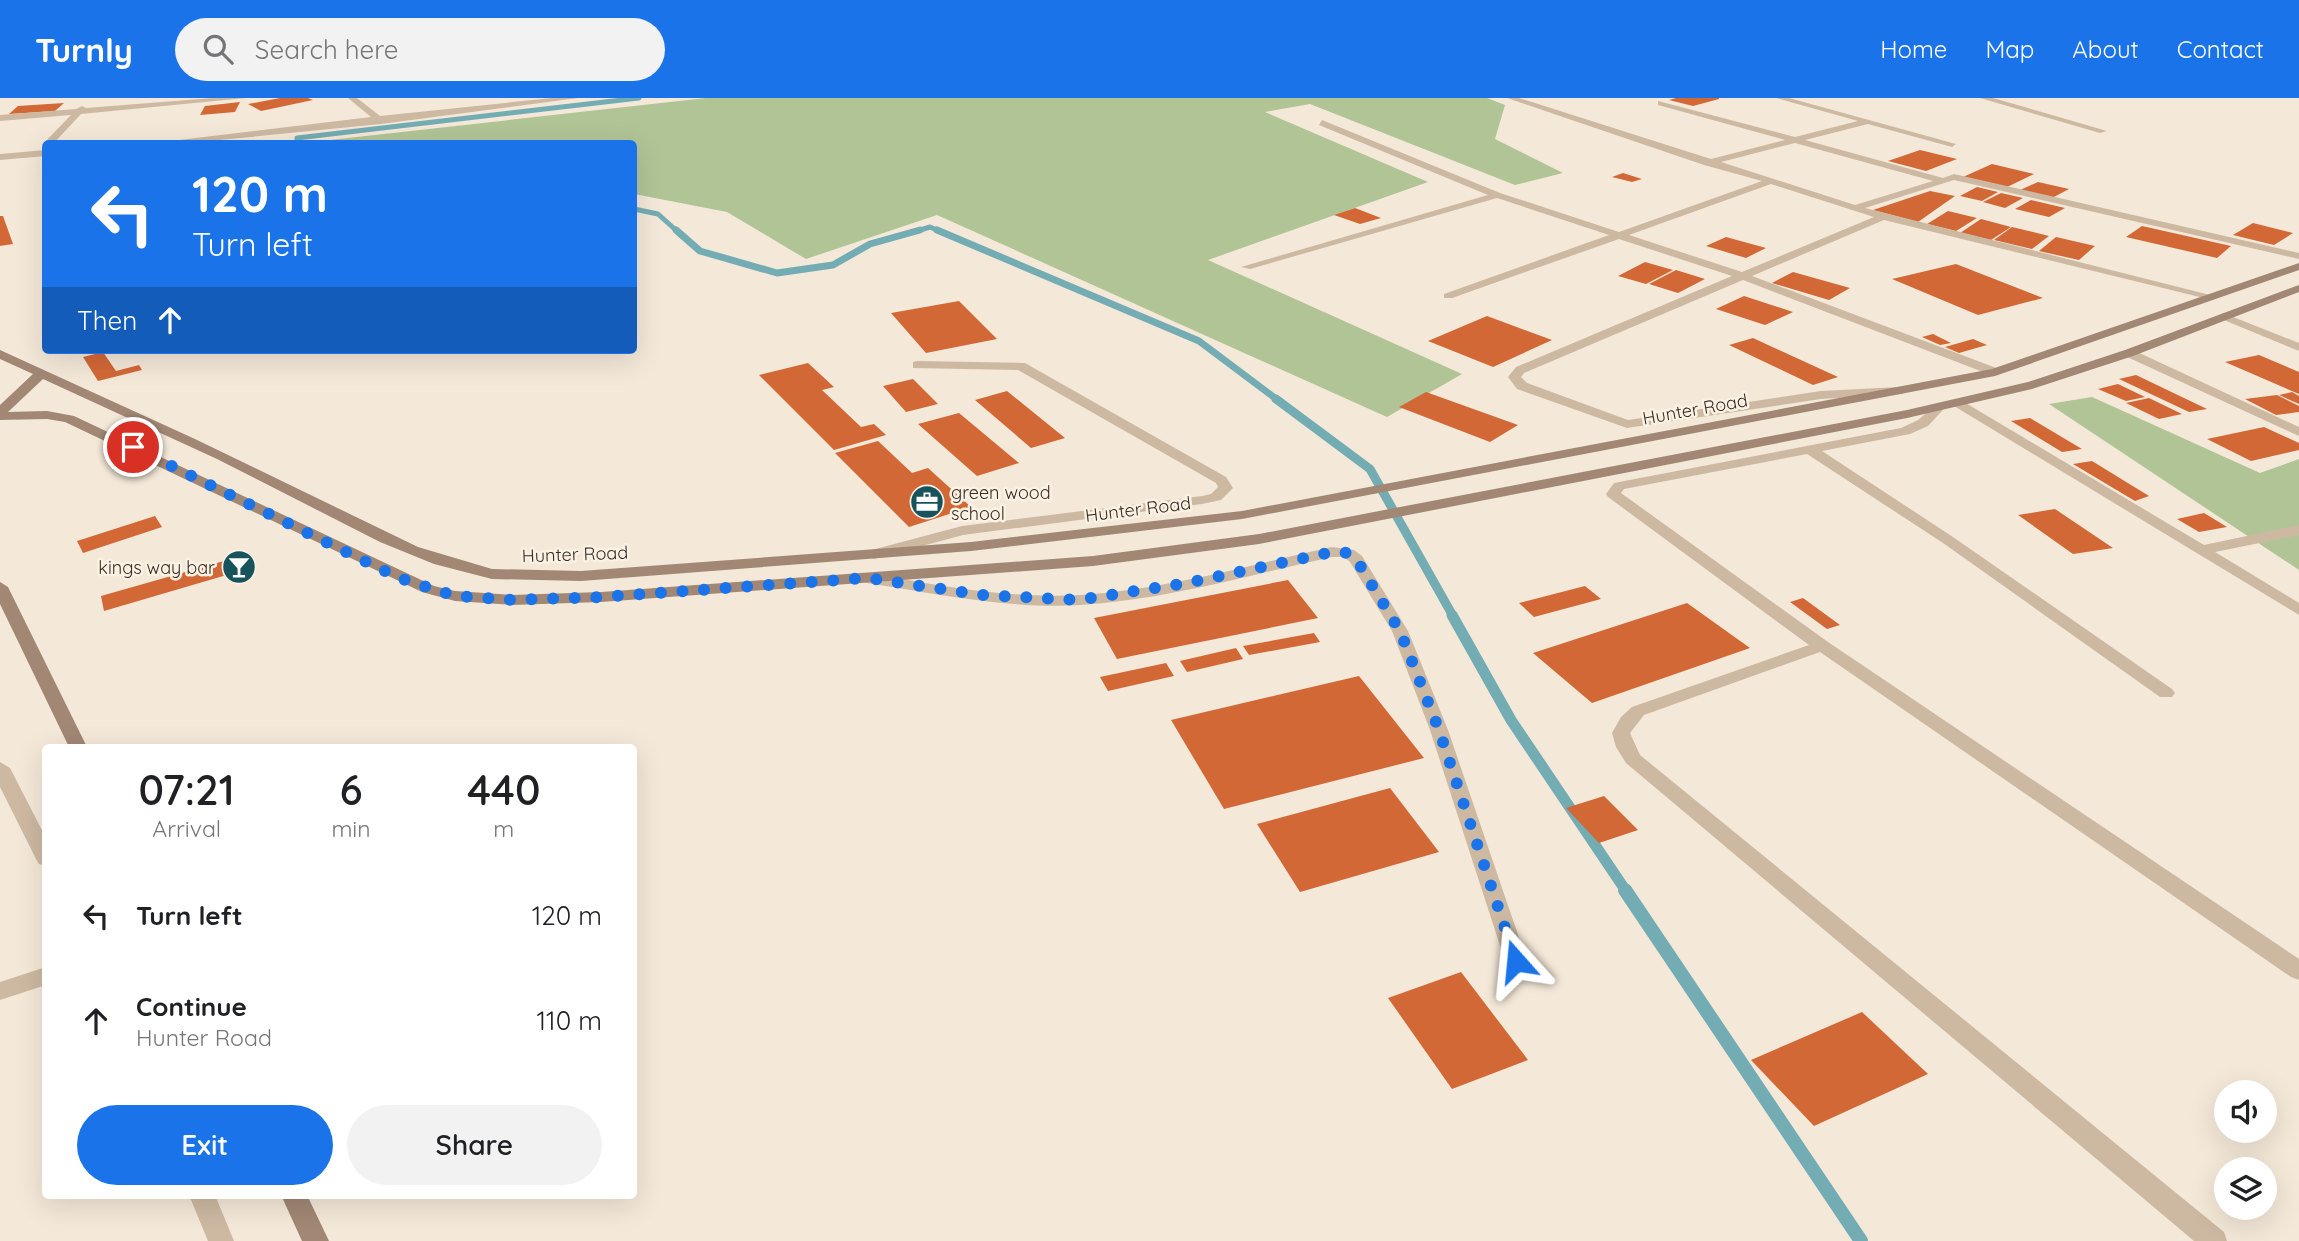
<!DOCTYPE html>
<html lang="en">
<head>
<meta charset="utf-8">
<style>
  :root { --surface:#fff; --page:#f2f2f2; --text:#202124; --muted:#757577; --accent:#1a73e8 }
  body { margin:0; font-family:Quicksand,sans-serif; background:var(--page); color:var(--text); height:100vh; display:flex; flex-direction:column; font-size:26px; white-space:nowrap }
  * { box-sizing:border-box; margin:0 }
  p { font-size:23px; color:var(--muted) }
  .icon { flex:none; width:38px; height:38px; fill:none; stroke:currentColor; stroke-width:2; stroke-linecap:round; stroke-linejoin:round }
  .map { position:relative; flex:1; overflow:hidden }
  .drawer { position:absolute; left:42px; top:646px; width:595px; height:455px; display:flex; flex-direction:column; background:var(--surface); border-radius:7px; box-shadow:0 7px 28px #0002 }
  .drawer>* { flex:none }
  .hud { position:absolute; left:42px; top:42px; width:595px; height:214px; border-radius:7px; box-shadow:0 7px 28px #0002; background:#1a73e8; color:#fff; overflow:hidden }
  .buttons { position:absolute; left:2214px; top:982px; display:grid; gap:14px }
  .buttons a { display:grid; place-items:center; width:63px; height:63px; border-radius:50%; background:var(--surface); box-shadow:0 7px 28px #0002; font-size:35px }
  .pin { position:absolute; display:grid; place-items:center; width:60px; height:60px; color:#fff; margin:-30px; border:4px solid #fff; border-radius:50%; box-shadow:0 2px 7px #0007 }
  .me { position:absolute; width:77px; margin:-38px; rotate:342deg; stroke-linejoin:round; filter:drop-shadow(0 0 5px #0008) }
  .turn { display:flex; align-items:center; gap:24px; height:147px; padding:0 35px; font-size:32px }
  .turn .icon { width:91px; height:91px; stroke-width:2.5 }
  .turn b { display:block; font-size:49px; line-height:60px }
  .then { display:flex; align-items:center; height:66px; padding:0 35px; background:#0003; gap:14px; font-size:26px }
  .eta { display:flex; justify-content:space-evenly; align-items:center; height:119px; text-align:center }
  .eta b { font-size:42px; font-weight:600; line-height:49px }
  .button { display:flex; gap:14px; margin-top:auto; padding:14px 35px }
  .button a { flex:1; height:80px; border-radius:42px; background:var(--accent); color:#fff; font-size:28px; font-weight:600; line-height:80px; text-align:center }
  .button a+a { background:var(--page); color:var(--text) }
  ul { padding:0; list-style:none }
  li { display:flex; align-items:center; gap:21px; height:105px; padding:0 35px }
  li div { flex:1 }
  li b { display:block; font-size:26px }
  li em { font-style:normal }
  header { display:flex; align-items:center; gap:42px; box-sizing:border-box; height:98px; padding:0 35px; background:var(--accent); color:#fff }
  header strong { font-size:33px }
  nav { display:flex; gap:38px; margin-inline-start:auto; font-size:24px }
  .search { width:490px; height:63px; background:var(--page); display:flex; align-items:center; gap:18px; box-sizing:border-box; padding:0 24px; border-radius:38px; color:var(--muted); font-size:26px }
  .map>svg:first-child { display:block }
</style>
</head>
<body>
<header>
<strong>Turnly</strong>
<div class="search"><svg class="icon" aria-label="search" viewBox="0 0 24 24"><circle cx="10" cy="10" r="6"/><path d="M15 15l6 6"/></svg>Search here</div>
<nav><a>Home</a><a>Map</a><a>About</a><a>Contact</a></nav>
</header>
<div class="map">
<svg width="2299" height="1143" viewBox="0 0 2299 1143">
  <rect width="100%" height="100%" fill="#f4e8d8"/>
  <g fill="#b1c496">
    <polygon points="706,0 1487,0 1505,7 1495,41 1563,75 1515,87 1310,6 1265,14 1428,84 1208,162 1462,276 1387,319 937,117 806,161 727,114 634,96 634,46 321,43"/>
    <polygon points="2092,299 2260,375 2299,361 2299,472 2049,306"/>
  </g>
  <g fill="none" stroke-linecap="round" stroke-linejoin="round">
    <g stroke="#74acb4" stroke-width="5">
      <polyline points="298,46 297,40 639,0"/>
      <polyline points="634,111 658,116 678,134"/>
      <polyline points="914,134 930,129 941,134"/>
    </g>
    <g stroke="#74acb4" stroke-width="7">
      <polyline points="676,132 700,153 777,175 833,167 870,146 920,132"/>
      <polyline points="937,132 1199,243 1279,303"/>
    </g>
    <polyline stroke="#74acb4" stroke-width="9" points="1276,301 1370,371 1453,518"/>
    <polyline stroke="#74acb4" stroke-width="11" points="1452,517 1511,622 1626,793"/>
    <polyline stroke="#74acb4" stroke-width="14" points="1625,792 1861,1143"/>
  </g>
  <g fill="#d36837">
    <polygon points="280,0 308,0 313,2 261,13 248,6"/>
    <polygon points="1676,0 1719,0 1719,1 1693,8 1669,2"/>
    <polygon points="240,4 235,14 200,17 205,8"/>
    <polygon points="64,5 55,13 9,16 18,8"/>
    <polygon points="1920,52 1957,61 1926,73 1888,63"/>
    <polygon points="1992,66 2034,76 2007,89 1963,79"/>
    <polygon points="1623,75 1642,81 1632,84 1612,79"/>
    <polygon points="2038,84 2069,91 2052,100 2020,92"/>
    <polygon points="1977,89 1998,94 1982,103 1960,98"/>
    <polygon points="1930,93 1955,98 1918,124 1873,112"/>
    <polygon points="2001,95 2023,100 2005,110 1983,104"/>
    <polygon points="2031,102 2065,110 2049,119 2015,111"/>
    <polygon points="1355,110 1381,120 1360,126 1334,117"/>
    <polygon points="1948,113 1977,120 1956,133 1927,126"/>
    <polygon points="0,118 3,118 13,146 0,148"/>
    <polygon points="1981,121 2011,129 1991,142 1960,135"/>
    <polygon points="2253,125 2293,135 2274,147 2233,137"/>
    <polygon points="2142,128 2231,148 2217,160 2126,139"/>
    <polygon points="2012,129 2049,138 2032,151 1994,142"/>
    <polygon points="1726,139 1766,150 1746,160 1706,148"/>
    <polygon points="2056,139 2095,148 2079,162 2039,153"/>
    <polygon points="1645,164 1673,172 1646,186 1618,178"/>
    <polygon points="1956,166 2043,200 1978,217 1892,181"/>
    <polygon points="1676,172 1705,181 1678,195 1649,186"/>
    <polygon points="1793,174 1850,190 1829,202 1772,185"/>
    <polygon points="1744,198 1793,214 1765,227 1716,211"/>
    <polygon points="959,203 997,241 926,255 891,215"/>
    <polygon points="1487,218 1552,242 1493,269 1428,243"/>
    <polygon points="1933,236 1951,245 1940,247 1922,239"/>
    <polygon points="1753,240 1838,279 1813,287 1729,247"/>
    <polygon points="1973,241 1987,247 1959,255 1945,249"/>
    <polygon points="103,254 116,273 139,267 142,272 98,283 83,259"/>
    <polygon points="2259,257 2299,274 2299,296 2225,264"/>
    <polygon points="808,265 834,289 822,292 861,329 874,326 886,337 834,352 759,277"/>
    <polygon points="2136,277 2207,311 2189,314 2119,281"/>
    <polygon points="913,281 938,306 906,314 883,288"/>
    <polygon points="2118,286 2145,299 2126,303 2098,291"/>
    <polygon points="1007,293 1065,340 1031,350 975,302"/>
    <polygon points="1426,294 1518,327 1490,344 1399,309"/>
    <polygon points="2292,294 2299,298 2299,306 2279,297"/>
    <polygon points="2277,297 2299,308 2299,314 2276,317 2245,301"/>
    <polygon points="2149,300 2182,316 2159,321 2126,305"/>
    <polygon points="959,315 1019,365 977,378 918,326"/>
    <polygon points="2030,320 2082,351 2062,354 2011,323"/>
    <polygon points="2264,329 2299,345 2299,352 2251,363 2207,341"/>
    <polygon points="878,343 912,375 928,370 971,409 909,429 835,355"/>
    <polygon points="2092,363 2149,398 2135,403 2073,366"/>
    <polygon points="2055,411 2113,450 2073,456 2018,417"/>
    <polygon points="2204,415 2227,429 2199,434 2177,421"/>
    <polygon points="155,418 162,429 83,455 77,443"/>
    <polygon points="224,463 230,476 104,513 101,498"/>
    <polygon points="1288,482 1318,520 1117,561 1094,520"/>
    <polygon points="1585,488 1601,501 1534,519 1519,505"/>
    <polygon points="1803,500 1840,527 1827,531 1790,504"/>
    <polygon points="1687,505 1750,550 1592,605 1533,555"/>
    <polygon points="1314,535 1320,544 1249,557 1243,548"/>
    <polygon points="1236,550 1243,561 1187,574 1180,563"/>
    <polygon points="1166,565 1174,578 1108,593 1100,579"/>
    <polygon points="1359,578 1424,660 1224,711 1171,622"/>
    <polygon points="1390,690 1439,754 1300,794 1257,726"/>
    <polygon points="1604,698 1638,732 1599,745 1566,710"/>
    <polygon points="1461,874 1528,962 1452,991 1388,900"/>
    <polygon points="1862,914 1928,976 1814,1028 1751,962"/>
  </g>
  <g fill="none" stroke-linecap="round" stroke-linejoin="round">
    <g fill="#cdb9a2" fill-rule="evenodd">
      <polygon points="213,0 246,0 81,16 53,46 46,46 46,48 45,44 71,17 0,23 0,17 76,11 82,8 86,10"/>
      <polygon points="348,0 357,0 380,18 552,0 578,0 381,26 179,46 146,46 371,19"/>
      <path d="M 1507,0 L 1519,0 L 1711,61 L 1785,42 L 1658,7 L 1658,3 L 1795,39 L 1858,23 L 1776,0 L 1789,0 L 1956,46 L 1952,49 L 1868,26 L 1805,42 L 1943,80 L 1954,76 L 2299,155 L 2299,161 L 1954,82 L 1865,110 L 2218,199 L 2212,202 L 1884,122 L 1752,178 L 1999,271 L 1999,277 L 1991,277 L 1743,182 L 1524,275 L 1521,279 L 1527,285 L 1628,322 L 1821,293 L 1898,289 L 1903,290 L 1903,296 L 1821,301 L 1627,330 L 1517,291 L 1508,279 L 1516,269 L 1732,178 L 1619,141 L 1452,200 L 1444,200 L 1444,196 L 1609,137 L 1497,100 L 1250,171 L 1241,169 L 1488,97 L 1319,27 L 1322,22 L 1500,95 L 1619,134 L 1762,83 L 1704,67 ZM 1795,45 L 1933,83 L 1855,107 L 1721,64 ZM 1771,86 L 1874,119 L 1742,174 L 1629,137 Z"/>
      <polygon points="1980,0 1993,0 2107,33 2100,35"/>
      <polygon points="46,52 46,58 0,62 0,56"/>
      <polygon points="2223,215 2299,245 2299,253 2219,220 2217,218"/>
      <polygon points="2125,252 2133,252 2299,329 2299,338 2125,258"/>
      <polygon points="917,263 1025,265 1226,379 1233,390 1221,402 1202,406 963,437 874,461 868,459 866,456 868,453 962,428 1202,398 1211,396 1218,389 1216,385 1018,272 913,270 913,264"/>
      <polygon points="1959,301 2204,447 2299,427 2299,437 2215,454 2299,505 2299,517 1954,308 1952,305"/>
      <polygon points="1937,306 1944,310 1942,313 1928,328 1910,336 1822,353 1953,439 2172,591 2175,595 2172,599 2160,599 1943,445 1807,356 1624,391 1621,395 1828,544 2299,861 2299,882 2291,879 1820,554 1644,617 1630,635 1640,657 2224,1134 2227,1143 2194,1143 1626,665 1616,649 1612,635 1621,619 1632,609 1809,547 1608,399 1606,396 1614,385 1901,330 1918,322"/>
      <path d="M 1332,449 L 1354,452 L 1362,458 L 1408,533 L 1448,632 L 1527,863 L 1524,869 L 1516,872 L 1508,869 L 1505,863 L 1430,632 L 1392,533 L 1350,464 L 1344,459 L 1332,459 C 1249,477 1165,502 1080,507 C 1008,511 937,496 867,485 L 859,480 L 867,475 C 937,487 1008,501 1080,497 C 1165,492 1249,467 1332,449 Z"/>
      <polygon points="0,664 10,670 46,740 46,768 39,766 36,761 0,689"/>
      <polygon points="46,869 46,887 0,902 0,884"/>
      <polygon points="189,1097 215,1097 234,1143 208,1143"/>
    </g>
    <g fill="#a18774" fill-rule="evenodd">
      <polygon points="2299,165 2299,172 1995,278 1242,421 971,453 581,483 492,481 434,466 380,444 217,361 43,281 8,314 47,313 74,318 434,488 455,493 512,497 601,494 1093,458 1259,436 1907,312 2028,284 2125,252 2299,187 2299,194 2133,258 2032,291 1907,320 1259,446 1093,468 601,504 512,507 455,503 422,494 65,324 47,321 0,322 0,307 33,276 0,261 0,252 195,341 418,449 492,471 581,473 971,444 1242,413 1992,271"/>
      <polygon points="0,484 8,489 87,649 69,649 0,506"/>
      <polygon points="281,1097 307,1097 329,1143 302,1143"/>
    </g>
  </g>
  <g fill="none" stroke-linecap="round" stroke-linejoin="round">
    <polyline stroke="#1a73e8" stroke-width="12" stroke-dasharray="0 21.6" points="133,349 399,480 455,498 512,502 601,499 867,480 982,497 1078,502 1187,485 1332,454 1348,455 1356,461 1400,533 1439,632 1516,863"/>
  </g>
  <defs>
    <g id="office-disc" transform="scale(1.75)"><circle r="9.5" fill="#17535d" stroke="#fbf2e4"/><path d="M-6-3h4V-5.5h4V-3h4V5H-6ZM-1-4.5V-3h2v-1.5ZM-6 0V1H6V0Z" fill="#fff"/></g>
    <g id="bar-disc" transform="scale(1.75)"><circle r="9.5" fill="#17535d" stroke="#fbf2e4"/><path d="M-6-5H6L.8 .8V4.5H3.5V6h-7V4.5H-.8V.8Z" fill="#fff"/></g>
  </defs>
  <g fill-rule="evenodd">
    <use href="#office-disc" x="927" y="404"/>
    <use href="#bar-disc" x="239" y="469"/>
  </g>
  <g text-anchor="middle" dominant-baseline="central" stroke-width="5" stroke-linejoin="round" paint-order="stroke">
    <g font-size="18" fill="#372c25" stroke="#fbf2e4">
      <text transform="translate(1695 311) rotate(-10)">Hunter Road</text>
      <text transform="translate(1138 411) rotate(-7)">Hunter Road</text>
      <text transform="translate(575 456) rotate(-2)">Hunter Road</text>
    </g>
    <g font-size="18" fill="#372c25" stroke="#fbf2e4" text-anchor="start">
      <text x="951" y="394">green wood<tspan x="951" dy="21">school</tspan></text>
      <text x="215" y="469" text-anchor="end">kings way bar</text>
    </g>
  </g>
</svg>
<div class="buttons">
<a><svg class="icon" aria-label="sound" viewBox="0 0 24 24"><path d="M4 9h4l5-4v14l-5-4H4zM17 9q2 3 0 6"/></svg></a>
<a><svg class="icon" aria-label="layers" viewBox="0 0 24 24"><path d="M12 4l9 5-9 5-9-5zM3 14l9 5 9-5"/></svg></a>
</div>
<div class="pin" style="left:133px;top:349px;background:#d93025"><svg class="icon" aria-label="arrive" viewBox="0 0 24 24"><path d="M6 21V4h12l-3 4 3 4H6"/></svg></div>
<svg class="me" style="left:1516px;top:863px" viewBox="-20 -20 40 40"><path d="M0-17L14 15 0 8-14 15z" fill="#1a73e8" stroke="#fff" stroke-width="4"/></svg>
<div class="hud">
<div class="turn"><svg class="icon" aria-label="left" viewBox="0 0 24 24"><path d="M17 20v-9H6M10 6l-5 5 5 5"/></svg><div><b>120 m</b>Turn left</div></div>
<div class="then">Then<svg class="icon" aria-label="ahead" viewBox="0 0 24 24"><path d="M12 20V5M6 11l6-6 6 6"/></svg></div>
</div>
<section class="drawer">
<div class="eta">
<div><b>07:21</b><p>Arrival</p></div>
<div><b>6</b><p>min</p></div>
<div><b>440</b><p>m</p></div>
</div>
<ul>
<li><svg class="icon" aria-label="left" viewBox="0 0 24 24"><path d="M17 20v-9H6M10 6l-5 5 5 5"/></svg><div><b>Turn left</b></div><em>120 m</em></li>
<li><svg class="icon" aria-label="ahead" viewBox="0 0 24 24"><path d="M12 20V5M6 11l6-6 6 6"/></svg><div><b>Continue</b><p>Hunter Road</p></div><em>110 m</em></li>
</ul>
<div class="button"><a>Exit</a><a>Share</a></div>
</section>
</div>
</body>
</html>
